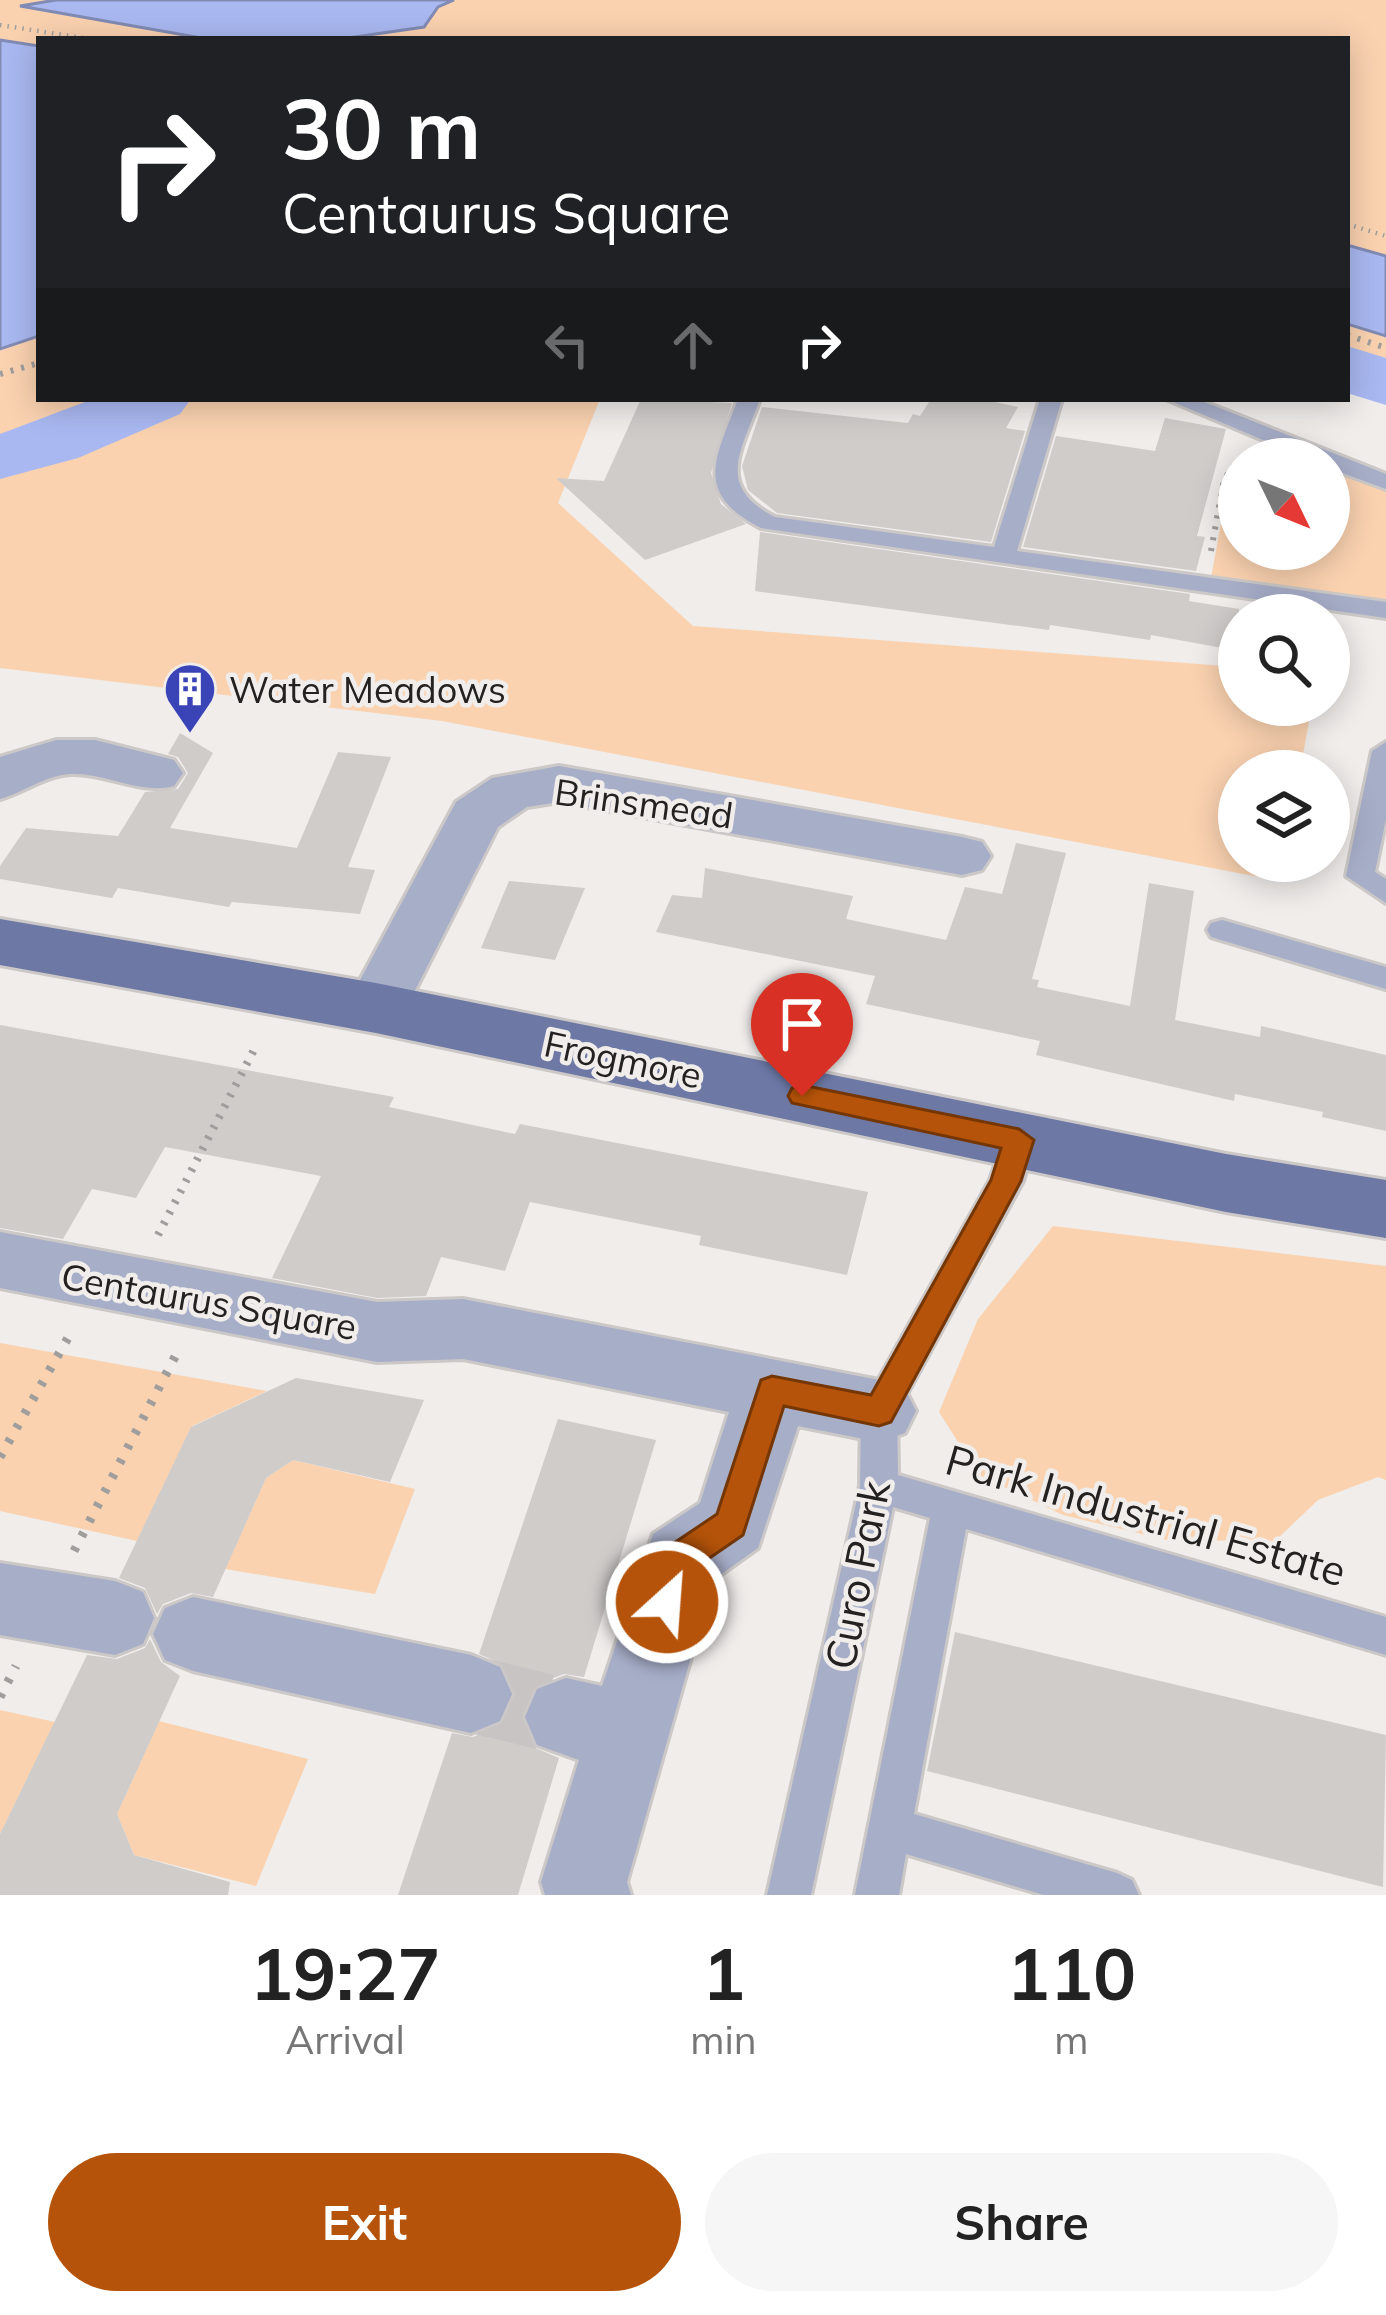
<!DOCTYPE html>
<html lang="en">
<head>
<meta charset="utf-8">
<style>
  :root { --surface:#fff; --page:#f6f6f6; --text:#222; --muted:#767676; --accent:#b45309 }
  body { margin:0; font-family:Mulish,sans-serif; background:var(--page); color:var(--text); height:100vh; display:flex; flex-direction:column; font-size:45px; white-space:nowrap }
  * { box-sizing:border-box; margin:0 }
  p { font-size:39px; color:var(--muted) }
  .icon { flex:none; width:66px; height:66px; fill:none; stroke:currentColor; stroke-width:2; stroke-linecap:round; stroke-linejoin:round }
  .map { position:relative; height:1895px; overflow:hidden }
  .panel { display:flex; flex-direction:column; background:var(--surface); flex:1 }
  .panel>* { flex:none }
  .hud { position:absolute; left:36px; top:36px; width:1314px; height:366px; border-radius:0px; box-shadow:0 6px 30px #0003; background:#202124; color:#fff; overflow:hidden }
  .needle { width:78px; rotate:133deg }
  .controls { position:absolute; left:1218px; top:438px; display:grid; gap:24px }
  .controls a { display:grid; place-items:center; width:132px; height:132px; border-radius:50%; background:var(--surface); box-shadow:0 6px 30px #0003; font-size:60px }
  .pin { position:absolute; display:grid; place-items:center; width:102px; height:102px; color:#fff; margin:-123px -51px; border-radius:50% 50% 50% 0; rotate:-45deg; box-shadow:0 0 12px #0007 }
  .pin .icon { rotate:45deg }
  .me { position:absolute; width:132px; margin:-66px; rotate:26deg; stroke-linejoin:round; filter:drop-shadow(0 0 9px #0008) }
  .turn { display:flex; align-items:center; gap:42px; height:252px; padding:0 48px; font-size:54px }
  .turn .icon { width:156px; height:156px; stroke-width:2.5 }
  .turn b { display:block; font-size:84px; line-height:102px }
  .lanes { display:flex; align-items:center; height:114px; padding:0 48px; background:#0003; justify-content:center; gap:60px; direction:ltr }
  .lanes .off { opacity:.35 }
  .eta { display:flex; justify-content:space-evenly; align-items:center; height:204px; text-align:center }
  .eta b { font-size:72px; font-weight:700; line-height:84px }
  .action { display:flex; gap:24px; margin-top:auto; padding:24px 48px }
  .action a { flex:1; height:138px; border-radius:72px; background:var(--accent); color:#fff; font-size:48px; font-weight:700; line-height:138px; text-align:center }
  .action a+a { background:var(--page); color:var(--text) }
  .map>svg:first-child { display:block }
</style>
</head>
<body>
<div class="map">
<svg width="1386" height="1895" viewBox="0 0 1386 1895">
  <rect width="100%" height="100%" fill="#f0edeb"/>
  <g fill="#fad2b0">
    <polygon points="0,0 56,0 25,6 207,39 39,39 39,46 0,40"/>
    <polygon points="454,0 1386,0 1386,256 1347,245 1347,39 341,39 424,27 438,7"/>
    <polygon points="1347,324 1386,336 1386,378 1347,362"/>
    <polygon points="39,336 39,399 127,399 0,447 0,349"/>
    <polygon points="188,399 600,399 558,503 693,626 1239,667 1239,705 1312,705 1300,771 1239,771 1239,861 1284,861 1280,881 442,721 0,668 0,473 49,460"/>
    <polygon points="1239,463 1239,549 1329,549 1329,466 1386,490 1386,605 1211,578 1230,474"/>
    <polygon points="1053,1226 1386,1266 1386,1480 1378,1477 1318,1500 1275,1541 1167,1540 1063,1515 979,1475 939,1412 978,1319"/>
    <polygon points="0,1343 267,1391 192,1426 137,1541 0,1511"/>
    <polygon points="293,1460 415,1489 375,1594 225,1569 266,1478"/>
    <polygon points="0,1710 55,1722 0,1834"/>
    <polygon points="159,1721 308,1759 256,1886 134,1855 117,1814"/>
  </g>
  <g fill="#a9b8f1" stroke="#818bb3" stroke-width="3">
    <polygon points="56,0 454,0 438,7 424,27 341,39 207,39 20,6"/>
    <polygon points="0,40 39,46 39,336 0,349"/>
    <polygon points="1347,245 1386,256 1386,336 1347,324"/>
  </g>
  <g fill="none" stroke-linecap="round" stroke-linejoin="round">
    <g fill="#a9b8f1" fill-rule="evenodd">
      <polygon points="1347,346 1386,358 1386,405 1347,393"/>
      <polygon points="93,399 191,399 180,414 78,458 0,479 0,434"/>
    </g>
  </g>
  <g fill="#cfccca">
    <polygon points="641,399 732,403 711,473 721,504 746,524 645,560 556,478 604,481"/>
    <polygon points="931,399 981,399 1018,407 1006,428 1025,431 991,542 777,513 748,490 742,466 762,407 908,423 913,414 920,416"/>
    <polygon points="1165,418 1226,429 1197,536 1205,537 1196,571 1023,547 1056,436 1155,451"/>
    <polygon points="760,532 1190,594 1189,601 1239,609 1239,651 1151,635 1150,640 1050,625 1049,630 755,591"/>
    <polygon points="180,733 213,753 170,828 297,848 338,752 391,757 348,867 375,870 360,914 232,902 229,907 118,888 112,898 0,879 0,866 26,828 118,836 145,792 178,789 188,773 178,757 168,754"/>
    <polygon points="1016,843 1066,853 1032,979 1039,980 1037,987 1130,1006 1149,883 1194,891 1175,1020 1260,1037 1261,1026 1386,1055 1386,1131 1322,1117 1323,1112 1235,1094 1234,1101 1036,1055 1040,1041 866,1004 875,976 656,932 672,895 702,898 705,868 853,896 846,919 946,940 965,887 1002,894"/>
    <polygon points="509,881 585,888 555,960 481,948"/>
    <polygon points="0,1025 394,1097 389,1107 515,1134 520,1124 868,1192 847,1275 699,1245 701,1236 530,1202 505,1271 441,1257 426,1296 377,1298 272,1278 321,1176 165,1147 136,1198 92,1189 63,1239 0,1228"/>
    <polygon points="296,1378 424,1400 390,1482 293,1460 266,1478 213,1597 191,1593 163,1604 157,1614 145,1588 119,1578 191,1427"/>
    <polygon points="558,1419 656,1440 584,1677 564,1674 535,1685 521,1715 533,1747 559,1758 518,1895 398,1895 452,1733 473,1737 502,1725 516,1696 504,1665 479,1654"/>
    <polygon points="955,1632 1386,1735 1383,1887 927,1771"/>
    <polygon points="150,1639 161,1662 180,1676 117,1814 134,1855 230,1882 228,1895 0,1895 0,1834 87,1655 117,1659 145,1648"/>
  </g>
  <g fill="none" stroke-linecap="round" stroke-linejoin="round">
    <polyline stroke="#c7c4c3" stroke-width="76" stroke-dasharray="76 39" stroke-linecap="butt" points="471,1694 566,1717"/>
    <g stroke="#cbc8c7" stroke-width="6">
      <g id="service">
        <path d="M 738,399 L 760,399 C 742,450 714,486 775,517 L 994,547 L 1040,399 L 1062,399 L 1017,551 L 1386,602 L 1386,618 L 761,528 C 692,493 716,458 738,399 Z"/>
        <polygon points="1166,399 1197,399 1386,474 1386,489 1329,468 1329,459 1308,459"/>
        <polygon points="1386,742 1386,819 1375,872 1386,879 1386,903 1346,876 1372,751"/>
        <polygon points="1222,920 1386,967 1386,989 1211,937 1207,930 1211,923"/>
        <polygon points="1019,1127 1031,1131 1035,1140 1023,1181 897,1412 898,1475 1386,1617 1386,1655 966,1529 914,1814 1117,1873 1132,1880 1139,1895 1044,1895 906,1854 899,1895 855,1895 930,1518 893,1507 811,1895 767,1895 860,1486 861,1411 990,1180 1007,1131"/>
      </g>
    </g>
    <g stroke="#cbc8c7" stroke-width="6">
      <g id="minor">
        <path d="M 56,740 L 95,740 L 174,760 L 183,773 L 174,786 C 140,795 107,773 72,774 C 45,775 25,792 0,799 L 0,757 Z"/>
        <polygon points="559,766 962,837 982,842 991,856 982,870 962,875 559,802 527,807 498,827 398,1024 376,1030 354,1024 345,1008 456,802 492,778"/>
        <polygon points="0,1232 377,1302 463,1299 879,1380 905,1389 916,1411 905,1433 879,1442 798,1426 758,1548 713,1580 627,1882 631,1895 545,1895 541,1882 579,1760 537,1745 525,1717 537,1689 566,1678 602,1686 653,1534 700,1503 729,1412 463,1359 377,1362 0,1288"/>
        <polygon points="0,1563 115,1581 143,1592 154,1618 143,1644 115,1655 0,1635"/>
        <polygon points="193,1597 471,1655 500,1667 512,1694 500,1721 471,1733 193,1671 165,1660 153,1634 165,1608"/>
      </g>
    </g>
    <g stroke="#cbc8c7" stroke-width="6">
      <polygon id="primary" points="0,919 376,983 1226,1154 1386,1180 1386,1238 1226,1212 376,1033 0,965"/>
    </g>
    <g stroke="#a09e9c" stroke-width="4.5" stroke-dasharray="1.5 6" stroke-linecap="butt">
      <polyline points="0,25 89,39"/>
      <polyline points="1347,224 1386,236"/>
    </g>
    <g stroke="#a09e9c" stroke-width="6" stroke-dasharray="3 8" stroke-linecap="butt">
      <polyline points="1347,335 1386,348"/>
      <polyline points="0,374 39,363"/>
      <polyline points="1211,551 1224,479 1239,459"/>
    </g>
    <polyline stroke="#a09e9c" stroke-width="8" stroke-dasharray="3 9" stroke-linecap="butt" points="158,1235 257,1044"/>
    <g stroke="#a09e9c" stroke-width="9" stroke-dasharray="4.5 12" stroke-linecap="butt">
      <polyline points="0,1457 73,1329"/>
      <polyline points="74,1551 178,1351"/>
      <polyline points="0,1697 16,1666"/>
    </g>
    <use href="#service" fill="#a7aec8" fill-rule="evenodd"/>
    <use href="#minor" fill="#a7aec8" fill-rule="evenodd"/>
    <use href="#primary" fill="#6d78a5" fill-rule="evenodd"/>
  </g>
  <polygon fill="#b45309" stroke="#753606" stroke-width="3" points="802,1085 1019,1129 1034,1140 1021,1181 891,1422 879,1426 784,1406 743,1535 695,1568 680,1614 667,1619 654,1614 649,1602 668,1547 717,1514 761,1380 772,1376 871,1395 991,1180 1001,1148 792,1103 788,1096 792,1088"/>
  <defs>
    <g id="building-pin" transform="scale(2.7)"><path d="M0 17L-7.5 6A9.5 9.5 0 1 1 7.5 6Z" fill="#3b44b7" stroke="#f0edeb"/><path d="M-4-6H4V6H1V3H-1V6H-4ZM-2.5-4.3h1.7v1.8h-1.7ZM.8-4.3h1.7v1.8H.8ZM-2.5-1h1.7V.8h-1.7ZM.8-1h1.7V.8H.8Z" fill="#fff"/></g>
  </defs>
  <g fill-rule="evenodd">
    <use href="#building-pin" x="190" y="689"/>
  </g>
  <g text-anchor="middle" dominant-baseline="central" stroke-width="9" stroke-linejoin="round" paint-order="stroke">
    <g font-size="36" fill="#232221" stroke="#f0edeb" text-anchor="start">
      <text x="229" y="689">Water Meadows</text>
    </g>
    <g font-size="36" fill="#232221" stroke="#f0edeb">
      <text transform="translate(644 803) rotate(8)">Brinsmead</text>
      <text transform="translate(623 1059) rotate(12)">Frogmore</text>
      <text transform="translate(209 1301) rotate(10)">Centaurus Square</text>
    </g>
    <g font-size="42" fill="#232221" stroke="#f0edeb">
      <text transform="translate(1146 1515) rotate(16)">Park Industrial Estate</text>
      <text transform="translate(857 1575) rotate(-79)">Curo Park</text>
    </g>
  </g>
</svg>
<div class="controls">
<a><svg class="needle" viewBox="-14 -14 28 28"><path d="M0-13l5 13h-10z" fill="#e53935"/><path d="M0 13l5-13h-10z" fill="#767676"/></svg></a>
<a><svg class="icon" aria-label="search" viewBox="0 0 24 24"><circle cx="10" cy="10" r="6"/><path d="M15 15l6 6"/></svg></a>
<a><svg class="icon" aria-label="layers" viewBox="0 0 24 24"><path d="M12 4l9 5-9 5-9-5zM3 14l9 5 9-5"/></svg></a>
</div>
<div class="pin" style="left:802px;top:1096px;background:#d93025"><svg class="icon" aria-label="arrive" viewBox="0 0 24 24"><path d="M6 21V4h12l-3 4 3 4H6"/></svg></div>
<svg class="me" style="left:667px;top:1602px" viewBox="-20 -20 40 40"><circle r="17" fill="#b45309" stroke="#fff" stroke-width="3"/><path d="M0-11L8 9 0 5-8 9z" fill="#fff"/></svg>
<div class="hud">
<div class="turn"><svg class="icon" aria-label="right" viewBox="0 0 24 24"><path d="M7 20v-9h11M14 6l5 5-5 5"/></svg><div><b>30 m</b>Centaurus Square</div></div>
<div class="lanes"><svg class="icon off" aria-label="left" viewBox="0 0 24 24"><path d="M17 20v-9H6M10 6l-5 5 5 5"/></svg><svg class="icon off" aria-label="ahead" viewBox="0 0 24 24"><path d="M12 20V5M6 11l6-6 6 6"/></svg><svg class="icon" aria-label="right" viewBox="0 0 24 24"><path d="M7 20v-9h11M14 6l5 5-5 5"/></svg></div>
</div>
</div>
<section class="panel">
<div class="eta">
<div><b>19:27</b><p>Arrival</p></div>
<div><b>1</b><p>min</p></div>
<div><b>110</b><p>m</p></div>
</div>
<div class="action"><a>Exit</a><a>Share</a></div>
</section>
</body>
</html>
